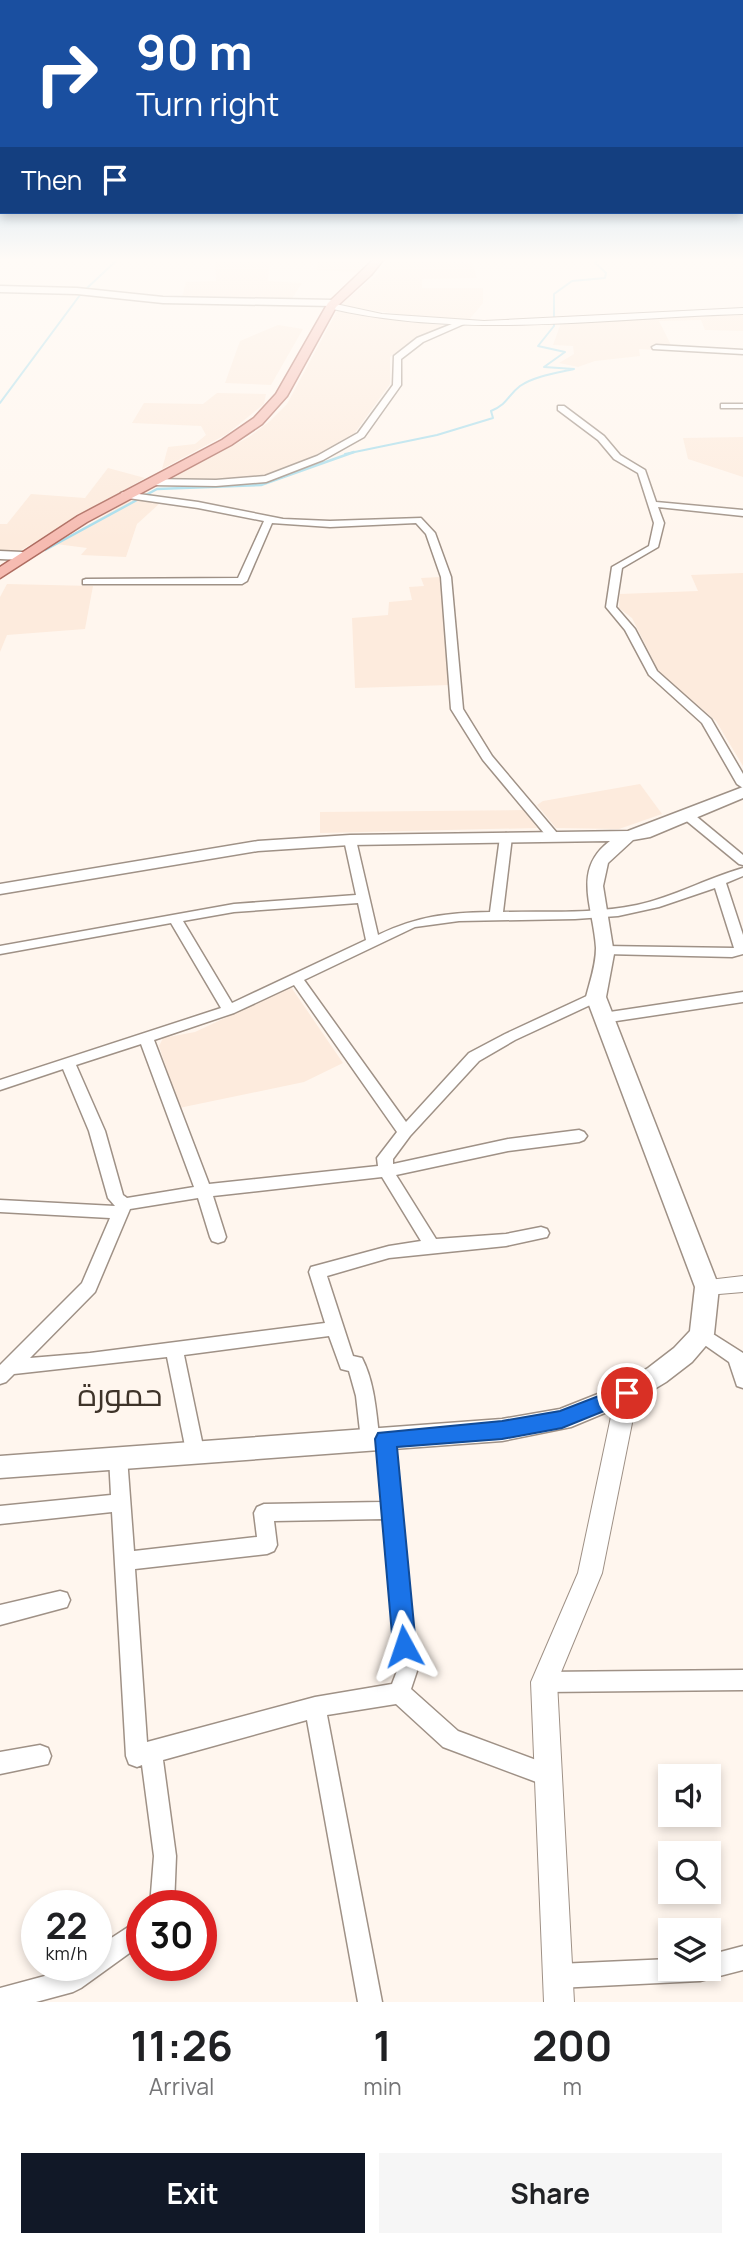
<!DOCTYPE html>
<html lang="en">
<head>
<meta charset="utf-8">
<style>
  :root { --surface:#fff; --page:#f6f6f6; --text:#202124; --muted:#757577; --accent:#111827 }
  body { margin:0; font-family:Manrope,Cairo,sans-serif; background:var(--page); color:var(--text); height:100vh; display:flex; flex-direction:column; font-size:26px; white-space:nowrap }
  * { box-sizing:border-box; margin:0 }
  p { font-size:23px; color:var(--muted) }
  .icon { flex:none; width:38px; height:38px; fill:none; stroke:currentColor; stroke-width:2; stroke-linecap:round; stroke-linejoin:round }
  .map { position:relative; height:2002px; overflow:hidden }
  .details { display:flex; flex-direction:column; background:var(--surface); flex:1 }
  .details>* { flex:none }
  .banner { position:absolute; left:0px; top:0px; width:744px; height:214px; box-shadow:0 4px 10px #0003; background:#1a4fa0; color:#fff; overflow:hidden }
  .controls { position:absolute; left:658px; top:1764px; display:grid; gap:14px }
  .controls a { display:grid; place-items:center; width:63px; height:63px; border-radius:0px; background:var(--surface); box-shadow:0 4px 10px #0003; font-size:35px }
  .speed { position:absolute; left:21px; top:1890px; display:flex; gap:14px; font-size:35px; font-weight:700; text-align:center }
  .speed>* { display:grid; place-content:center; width:91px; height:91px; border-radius:50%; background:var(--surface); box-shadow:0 4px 10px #0003; line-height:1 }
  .speed small { font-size:18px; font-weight:400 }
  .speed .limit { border:10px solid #d22; background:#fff; color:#111 }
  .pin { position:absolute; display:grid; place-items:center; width:60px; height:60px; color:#fff; margin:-30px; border:4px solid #fff; border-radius:50%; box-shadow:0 2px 7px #0007 }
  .me { position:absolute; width:77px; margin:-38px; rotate:355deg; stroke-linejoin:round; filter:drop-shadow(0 0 5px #0008) }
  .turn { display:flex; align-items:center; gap:24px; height:147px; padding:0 21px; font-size:32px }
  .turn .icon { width:91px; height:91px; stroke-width:2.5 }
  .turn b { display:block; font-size:49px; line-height:60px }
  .then { display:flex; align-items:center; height:66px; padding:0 21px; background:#0003; gap:14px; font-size:26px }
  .eta { display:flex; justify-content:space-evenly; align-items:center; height:119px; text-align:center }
  .eta b { font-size:42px; font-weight:700; line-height:49px }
  .button { display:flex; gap:14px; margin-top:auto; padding:14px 21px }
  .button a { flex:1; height:80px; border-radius:0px; background:var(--accent); color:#fff; font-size:28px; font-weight:700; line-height:80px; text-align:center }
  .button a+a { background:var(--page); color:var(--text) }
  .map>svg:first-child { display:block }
</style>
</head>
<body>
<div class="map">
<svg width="743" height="2002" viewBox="0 0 743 2002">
  <rect width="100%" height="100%" fill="#fff6ee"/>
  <g fill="#fdebdd">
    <polygon points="215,260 270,260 268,281 302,283 291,300 182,297 186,282 216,281"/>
    <polygon points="318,260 367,260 359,272 317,270"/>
    <polygon points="387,260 472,263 477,278 422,279 422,288 483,288 483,303 468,321 416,317 340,305 378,274"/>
    <polygon points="337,311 446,326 415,339 390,357 390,384 354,434 314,456 263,476 216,480 170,479 249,437 270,421 287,404"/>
    <polygon points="743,314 743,331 705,330 701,320 659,321 674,351 639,349 640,356 595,361 578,367 559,363 574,354 573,346 553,345 561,323 644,316"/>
    <polygon points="278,325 303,329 271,385 225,383 240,341"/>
    <polygon points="217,393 266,394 264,404 227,434 162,469 168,447 195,444 206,435 201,426 132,423 144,403 203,404"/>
    <polygon points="743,437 743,477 688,459 683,438"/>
    <polygon points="108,468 145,478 18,552 0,552 0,524 7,524 31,494 85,498"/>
    <polygon points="132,499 160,503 137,524 126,557 81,555 87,548 56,544"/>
    <polygon points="743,573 743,766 716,721 659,672 632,618 619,608 620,594 698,591 691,575"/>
    <polygon points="440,577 450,685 355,688 352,618 388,615 389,602 412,600 409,587 424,586 421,578"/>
    <polygon points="7,584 93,586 85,629 7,635 0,652 0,597"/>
    <polygon points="640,784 662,814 619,829 556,828 537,805 543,801"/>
    <polygon points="524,810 537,828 320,833 320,812"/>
    <polygon points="291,987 343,1063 304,1082 179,1108 159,1046 163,1038 195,1032"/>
  </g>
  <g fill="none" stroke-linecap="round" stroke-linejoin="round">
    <g stroke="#a7ddec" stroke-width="2">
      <polyline points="86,289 117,260"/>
      <polyline points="0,403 80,295"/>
      <path d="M 345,454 L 437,435 L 493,418 L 491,411 C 509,403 507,396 520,386 C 535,376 557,373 574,369 L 544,367 L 565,352 L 538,346 L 554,326 L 554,294 L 572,281 L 605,278 L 606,273 L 595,263 L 598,260"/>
    </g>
    <polyline stroke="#a7ddec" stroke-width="2.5" points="45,550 157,489 261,485 354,452"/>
    <g stroke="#9f9186" stroke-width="3">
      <g id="minor">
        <polygon points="457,322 464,324 423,342 401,359 401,385 364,437 323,460 266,482 216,486 151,485 147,482 151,479 216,480 265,476 317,456 358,433 393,385 394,356 417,338"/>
        <polygon points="656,345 743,350 743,354 653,349 652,347"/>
        <rect x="721" y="404" width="22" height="4"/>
        <polygon points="558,406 564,406 604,436 620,455 645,470 656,502 743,510 743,516 658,507 664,523 658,547 622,568 616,607 635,629 657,671 711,719 743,774 743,788 737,784 702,723 649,675 625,630 606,607 612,567 649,546 654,523 638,473 614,459 598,440 558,410"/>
        <polygon points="124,492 198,502 283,519 330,521 421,518 435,533 451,577 463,709 492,756 557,833 559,836 557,839 549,839 483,760 451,709 441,577 426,534 416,523 330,527 272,523 247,581 242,584 83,584 83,580 86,579 238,578 264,521 198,508 121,497 121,493"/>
        <polygon points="687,811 691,812 743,855 743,865 739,864 683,818 681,815"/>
        <path d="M 506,833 L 512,837 L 503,912 C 547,911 593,914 637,905 C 674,897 707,878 743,868 L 743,876 L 726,883 L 743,935 L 743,954 L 732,957 L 605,954 L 598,950 L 605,946 L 734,948 L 715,888 L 659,907 L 618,916 L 575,919 L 459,921 L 415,927 L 304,980 L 406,1122 L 469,1053 L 505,1034 L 591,994 L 596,992 L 603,997 L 601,1000 L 515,1040 L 479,1061 L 410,1136 L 393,1159 L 393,1164 L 508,1139 L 579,1130 L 584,1132 L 587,1136 L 584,1140 L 579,1142 L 508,1151 L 396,1175 L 436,1239 L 506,1234 L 541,1227 L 547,1229 L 549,1233 L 547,1237 L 506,1246 L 389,1258 L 327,1276 L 353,1356 L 362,1358 C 374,1381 376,1410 379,1435 L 386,1431 L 393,1433 L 395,1439 L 417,1671 L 411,1689 L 458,1731 L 555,1767 L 558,1775 L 555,1783 L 547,1786 L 443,1747 L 396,1704 L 327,1715 L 382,2002 L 358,2002 L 307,1720 L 163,1760 L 176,1856 L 174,1906 L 150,1906 L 154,1856 L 142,1765 L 137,1767 L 129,1764 L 126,1756 L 112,1512 L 0,1524 L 0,1506 L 111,1495 L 109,1457 L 111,1451 L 118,1449 L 125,1451 L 127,1457 L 134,1551 L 257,1537 L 254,1513 L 257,1507 L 264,1504 L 382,1502 L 377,1444 L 370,1448 L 363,1446 L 361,1440 L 356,1396 L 349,1371 L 341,1369 L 329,1336 L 184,1355 L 204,1451 L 202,1457 L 195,1459 L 188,1457 L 186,1451 L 167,1357 L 14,1374 L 6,1382 L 0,1384 L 0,1365 L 82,1283 L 110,1218 L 0,1212 L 0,1200 L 115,1206 L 108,1198 L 89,1131 L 63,1069 L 0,1090 L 0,1080 L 221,1008 L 171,923 L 0,954 L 0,946 L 234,904 L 356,895 L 344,840 L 350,836 L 356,840 L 378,935 C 418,916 446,913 490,912 L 500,837 ZM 358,903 L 366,940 L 232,1003 L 183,921 L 234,912 ZM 294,985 L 397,1132 L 377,1158 L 378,1166 L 209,1184 L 154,1040 L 234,1013 ZM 141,1044 L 194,1187 L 127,1198 L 123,1195 L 105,1131 L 76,1065 ZM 382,1177 L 421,1241 L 389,1246 L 311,1267 L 309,1272 L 325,1323 L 90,1353 L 30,1358 L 95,1292 L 130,1209 L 198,1198 L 210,1237 L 212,1241 L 218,1243 L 224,1241 L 226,1237 L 213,1196 ZM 384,1519 L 397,1671 L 392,1684 L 315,1697 L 147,1742 L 135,1569 L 267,1554 L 274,1551 L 277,1545 L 274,1521 Z"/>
        <polygon points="743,992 743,1002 603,1023 596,1018 603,1013"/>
        <polygon points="702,1327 743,1353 743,1388 737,1386 729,1362 696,1339 693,1334 696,1329"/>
        <polygon points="60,1591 67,1593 70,1600 67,1607 0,1625 0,1605"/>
        <polygon points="743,1670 743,1690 544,1692 537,1689 534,1682 537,1675 544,1672"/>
        <polygon points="40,1745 48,1748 51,1756 48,1764 0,1774 0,1752"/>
        <polygon points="142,1918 142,1944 81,1988 73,1992 36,2002 0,2002 0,1988 67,1970 73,1965 96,1965 96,1948"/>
        <polygon points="743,1946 743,1970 700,1981 558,1988 550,1984 546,1976 550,1968 558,1964 670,1959 670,1969 709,1969 709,1955"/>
      </g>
    </g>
    <g stroke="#9f9186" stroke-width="2">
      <g id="tertiary">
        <path d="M 331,303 L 382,314 L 484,321 L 743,308 L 743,314 C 604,318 465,340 328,308 Z"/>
        <polygon points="743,1276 743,1292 707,1295 700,1293 696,1287 700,1281"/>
        <polygon points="627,1384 635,1386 638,1393 602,1573 557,1682 574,2002 544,2002 531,1682 578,1573 616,1393 619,1386"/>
      </g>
    </g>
    <g stroke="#9f9186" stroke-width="3">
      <g id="secondary">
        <polygon points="0,286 77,288 163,297 334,300 339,303 334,306 163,303 77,294 0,292"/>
        <polygon points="0,551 22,552 29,556 22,560 0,559"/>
        <path d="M 743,787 L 743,798 L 650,837 L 633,840 L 608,863 L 603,886 L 614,954 L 606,997 L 719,1287 L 714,1334 L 710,1341 L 692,1362 L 666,1382 L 636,1400 L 571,1427 L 502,1441 L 0,1478 L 0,1456 L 502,1419 L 560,1409 L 618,1386 L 648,1368 L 674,1348 L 690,1331 L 695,1287 L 586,997 C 590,981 596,965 596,948 C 594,908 571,870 610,841 L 350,845 L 258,851 L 0,894 L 0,884 L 258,841 L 350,835 L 628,831 Z"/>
      </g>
    </g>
    <g stroke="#ae6c60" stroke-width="3">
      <polygon id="primary" points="373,260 383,260 371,275 336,307 287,396 262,424 231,445 87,522 0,578 0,567 78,516 222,440 254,418 276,394 328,303"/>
    </g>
    <use href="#minor" fill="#fff" fill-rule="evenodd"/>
    <use href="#tertiary" fill="#fff" fill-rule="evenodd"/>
    <use href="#secondary" fill="#fff" fill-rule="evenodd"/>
    <use href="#primary" fill="#f6bbb1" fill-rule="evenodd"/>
  </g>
  <linearGradient id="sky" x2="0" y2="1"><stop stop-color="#8ec4ea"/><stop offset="0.48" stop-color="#fffbf7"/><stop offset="1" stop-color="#fffbf7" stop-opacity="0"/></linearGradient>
  <rect width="743" height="541" fill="url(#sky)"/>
  <polygon fill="#1a73e8" stroke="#114b97" stroke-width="2" points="627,1385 634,1387 637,1393 634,1399 562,1428 502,1439 397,1447 416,1646 413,1654 404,1657 396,1654 393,1646 375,1439 378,1433 502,1421 560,1411"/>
  <g text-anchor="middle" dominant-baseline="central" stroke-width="5" stroke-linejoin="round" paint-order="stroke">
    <g font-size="32" fill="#3e3329" stroke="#fff6ee">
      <text x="120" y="1394">حمورة</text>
    </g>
  </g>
</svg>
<div class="controls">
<a><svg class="icon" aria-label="sound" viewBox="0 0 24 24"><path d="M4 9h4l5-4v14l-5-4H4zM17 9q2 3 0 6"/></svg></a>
<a><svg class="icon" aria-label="search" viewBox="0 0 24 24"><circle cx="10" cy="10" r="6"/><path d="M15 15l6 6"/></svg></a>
<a><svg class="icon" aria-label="layers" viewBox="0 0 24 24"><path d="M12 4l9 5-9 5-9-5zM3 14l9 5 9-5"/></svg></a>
</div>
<div class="speed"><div>22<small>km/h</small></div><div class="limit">30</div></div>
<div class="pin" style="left:627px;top:1393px;background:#d93025"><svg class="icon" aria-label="arrive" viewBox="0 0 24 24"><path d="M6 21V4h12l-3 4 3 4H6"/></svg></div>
<svg class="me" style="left:404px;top:1646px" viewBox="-20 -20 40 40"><path d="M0-17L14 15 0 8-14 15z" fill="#1a73e8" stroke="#fff" stroke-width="4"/></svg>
<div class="banner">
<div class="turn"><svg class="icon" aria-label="right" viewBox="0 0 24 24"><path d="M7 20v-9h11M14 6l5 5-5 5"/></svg><div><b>90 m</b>Turn right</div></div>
<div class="then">Then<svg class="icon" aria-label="arrive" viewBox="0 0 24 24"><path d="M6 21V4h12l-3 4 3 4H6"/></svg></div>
</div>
</div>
<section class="details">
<div class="eta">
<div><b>11:26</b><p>Arrival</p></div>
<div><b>1</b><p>min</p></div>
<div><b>200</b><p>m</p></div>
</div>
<div class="button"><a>Exit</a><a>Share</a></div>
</section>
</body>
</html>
